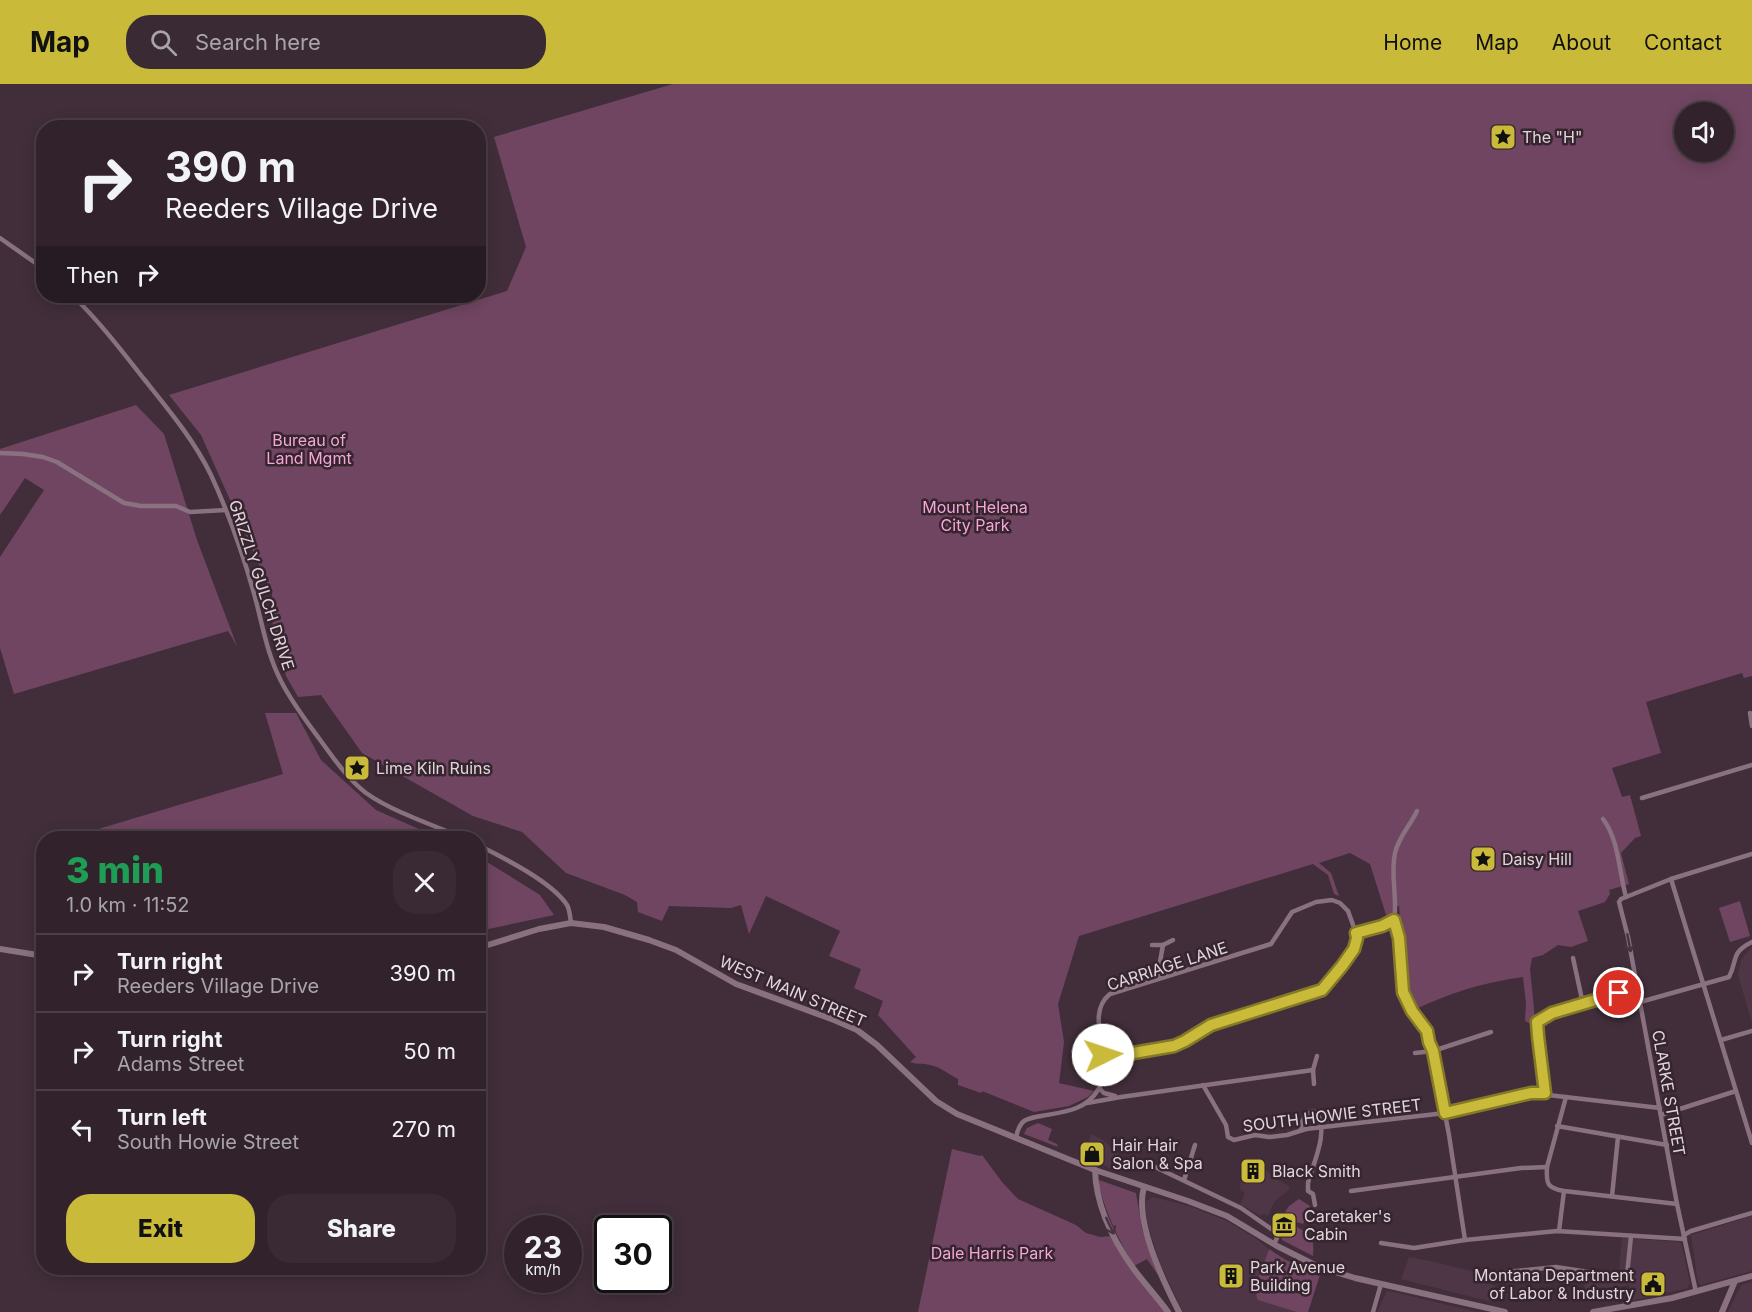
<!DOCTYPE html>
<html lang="en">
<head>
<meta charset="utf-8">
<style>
  :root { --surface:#31222c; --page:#392a34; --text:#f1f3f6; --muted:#a8a4a9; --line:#4c3f48; --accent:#c9ba3a }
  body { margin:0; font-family:Inter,sans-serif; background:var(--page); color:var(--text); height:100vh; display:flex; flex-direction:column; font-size:22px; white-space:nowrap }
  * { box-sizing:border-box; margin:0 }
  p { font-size:20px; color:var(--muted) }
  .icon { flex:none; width:33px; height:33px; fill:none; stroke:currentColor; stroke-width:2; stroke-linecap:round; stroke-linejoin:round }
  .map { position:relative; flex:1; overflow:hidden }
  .panel { position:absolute; left:36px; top:747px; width:450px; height:444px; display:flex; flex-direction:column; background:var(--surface); border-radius:24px; box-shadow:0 3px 15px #0003,0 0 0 2px var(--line) }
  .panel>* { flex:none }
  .guide { position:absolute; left:36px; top:36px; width:450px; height:183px; border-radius:24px; box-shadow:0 3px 15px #0003,0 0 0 2px var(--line); background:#31222c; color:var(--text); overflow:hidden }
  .tools { position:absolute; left:1674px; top:18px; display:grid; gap:12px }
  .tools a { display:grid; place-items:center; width:60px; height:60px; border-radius:50%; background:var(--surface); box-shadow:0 3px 15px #0003,0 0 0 2px var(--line); font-size:30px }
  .speed { position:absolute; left:504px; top:1131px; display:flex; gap:12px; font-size:30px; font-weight:700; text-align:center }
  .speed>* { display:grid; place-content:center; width:78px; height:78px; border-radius:50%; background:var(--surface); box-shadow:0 3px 15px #0003,0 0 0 2px var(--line); line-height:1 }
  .speed small { font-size:15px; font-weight:400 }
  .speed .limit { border:3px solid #111; border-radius:9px; background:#fff; color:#111 }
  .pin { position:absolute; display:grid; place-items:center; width:51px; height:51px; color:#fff; margin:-26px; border:3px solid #fff; border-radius:50%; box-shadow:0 2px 6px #0007 }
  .me { position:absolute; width:66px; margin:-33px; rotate:86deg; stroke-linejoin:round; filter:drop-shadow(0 0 4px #0008) }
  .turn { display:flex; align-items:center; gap:21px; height:126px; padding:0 30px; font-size:27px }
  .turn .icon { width:78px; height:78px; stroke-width:2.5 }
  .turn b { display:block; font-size:42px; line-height:51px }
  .then { display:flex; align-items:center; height:57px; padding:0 30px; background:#0003; gap:12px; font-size:22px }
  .round { display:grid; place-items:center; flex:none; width:63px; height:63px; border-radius:24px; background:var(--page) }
  .summary { display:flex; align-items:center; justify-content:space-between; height:102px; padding:0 30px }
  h1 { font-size:36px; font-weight:800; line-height:45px; color:#1e9e55 }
  .button { display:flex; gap:12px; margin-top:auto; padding:12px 30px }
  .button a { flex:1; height:69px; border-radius:24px; background:var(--accent); color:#111; font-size:24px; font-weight:800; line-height:69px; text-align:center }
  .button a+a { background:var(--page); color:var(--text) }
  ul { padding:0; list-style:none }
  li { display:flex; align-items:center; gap:18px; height:78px; padding:0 30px; border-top:2px solid var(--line) }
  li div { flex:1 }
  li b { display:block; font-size:22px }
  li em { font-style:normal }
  header { display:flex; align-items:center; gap:36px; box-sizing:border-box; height:84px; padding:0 30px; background:var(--accent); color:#111 }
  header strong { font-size:28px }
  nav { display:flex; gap:33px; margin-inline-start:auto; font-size:21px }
  .search { width:420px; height:54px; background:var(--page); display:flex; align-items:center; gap:15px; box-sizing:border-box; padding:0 21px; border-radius:24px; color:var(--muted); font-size:22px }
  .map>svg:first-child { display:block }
</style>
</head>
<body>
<header>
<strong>Map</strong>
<div class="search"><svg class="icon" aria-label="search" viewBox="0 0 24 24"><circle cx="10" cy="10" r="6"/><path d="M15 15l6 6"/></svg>Search here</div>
<nav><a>Home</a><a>Map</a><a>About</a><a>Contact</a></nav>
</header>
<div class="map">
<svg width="1752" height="1228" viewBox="0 0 1752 1228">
  <rect width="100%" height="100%" fill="#412e3a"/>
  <g fill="#4f3646">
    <polygon points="1752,863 1752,939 1738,891 1741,876"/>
    <polygon points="1091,1050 1103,1056 1119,1071 1115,1086 1083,1074"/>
    <polygon points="1259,1080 1273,1093 1287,1101 1290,1105 1274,1118 1268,1132 1263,1130 1261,1132 1240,1120 1245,1109 1240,1105 1242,1081"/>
    <polygon points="1153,1113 1189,1122 1227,1137 1255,1154 1269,1165 1257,1199 1298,1228 1183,1228 1160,1179 1148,1142 1144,1123 1145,1118"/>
    <polygon points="1752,1132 1752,1187 1701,1201 1698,1199 1691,1151"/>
    <polygon points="1622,1154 1681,1158 1690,1199 1688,1204 1631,1217 1629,1201 1607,1206 1607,1209 1582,1213 1587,1192 1603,1192 1604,1186 1619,1187"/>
    <polygon points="1409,1173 1435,1178 1487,1191 1486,1199 1495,1202 1492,1218 1401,1195"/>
    <polygon points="1752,1198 1752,1228 1728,1228 1741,1201"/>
    <polygon points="1387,1207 1393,1208 1477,1228 1377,1228"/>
  </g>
  <g fill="#704561" fill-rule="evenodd">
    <path d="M 673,0 L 1752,0 L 1752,592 L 1744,594 L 1742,589 L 1646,618 L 1661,669 L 1612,684 L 1622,713 L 1630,711 L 1641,752 L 1635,754 L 1621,769 L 1629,800 L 1609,806 L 1610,810 L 1605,818 L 1578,827 L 1588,857 L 1571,863 L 1558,861 L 1543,871 L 1532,874 L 1530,885 L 1535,935 L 1531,940 L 1525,937 L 1526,920 L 1523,893 C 1484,898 1449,909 1414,926 L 1406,911 L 1399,822 L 1395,823 L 1393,829 L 1387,834 L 1370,780 L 1350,769 L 1319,779 L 1331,789 L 1339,812 L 1334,810 L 1328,791 L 1313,780 L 1079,852 L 1058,920 L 1064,958 L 1059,999 L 1094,1007 L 1088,1013 L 1069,1022 L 1034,1028 L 982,1007 L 981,1009 L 958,1001 L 958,995 C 948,990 941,983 930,981 C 923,979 919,981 910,978 L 916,973 L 878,931 L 883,917 L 854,904 L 861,885 L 829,872 L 840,847 L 766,812 L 749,850 L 741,821 L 731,824 L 669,822 L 662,837 L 638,828 L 637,818 L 625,811 L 566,789 L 522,748 L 473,732 L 362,669 L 321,611 L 298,613 L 286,592 L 280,569 L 273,557 L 272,510 L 201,351 L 169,311 L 507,207 L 526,163 L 494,53 ZM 1684,28 L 1724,28 L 1724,68 L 1684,68 Z"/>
    <polygon points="136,321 164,350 197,456 237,562 228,547 14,610 0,564 0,473 44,406 25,394 0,431 0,365"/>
    <polygon points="265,629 296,629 321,676 376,726 439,754 68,754 283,690"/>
    <polygon points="479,773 540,811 554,831 479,847"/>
    <polygon points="1740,817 1750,852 1730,858 1719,824"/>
    <polygon points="1038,1039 1052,1045 1048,1056 1057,1060 1058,1063 1024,1050 1027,1044"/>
    <polygon points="952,1065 980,1072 982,1071 1002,1098 1018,1115 1076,1141 1086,1149 1100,1153 1111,1152 1165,1228 918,1228"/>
    <path d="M 1099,1096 L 1136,1109 L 1142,1145 L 1160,1194 L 1147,1175 L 1134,1182 C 1118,1155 1106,1129 1098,1099 Z"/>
    <polygon points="1299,1115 1310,1122 1303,1140 1293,1137 1283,1131 1289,1122"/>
    <path d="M 1297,1143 C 1311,1151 1315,1155 1313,1172 L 1282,1156 L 1280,1147 L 1290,1154 Z"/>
    <path d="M 1269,1165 L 1286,1176 L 1320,1191 L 1308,1228 L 1297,1228 L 1258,1216 C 1251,1203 1265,1179 1269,1165 Z"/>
  </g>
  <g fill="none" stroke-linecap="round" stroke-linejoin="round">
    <g stroke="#89717f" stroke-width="4.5">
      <polyline points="0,154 44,185"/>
      <path d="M 73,212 C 99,237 121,266 144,295 C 168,325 194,356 211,391 C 228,428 242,467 253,506 C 262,537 266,568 281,597 C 292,619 307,638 321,657 C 334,675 348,695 366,709 C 391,727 435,742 464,754"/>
      <polyline points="0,369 23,370 43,373 57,378 124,419 141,422 176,422 190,428 226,426"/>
      <polyline points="1750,629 1752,642"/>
      <polyline points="1642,714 1752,681"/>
      <path d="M 1603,735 C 1619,756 1619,788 1626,813"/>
      <path d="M 478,761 C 504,774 552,798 567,821 C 570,826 570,833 571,839"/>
      <polyline points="1671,795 1752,1059"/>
      <polyline points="1394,836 1399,854 1403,908 1412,927 1427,947 1429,958 1433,967 1449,1051 1465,1156"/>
      <path d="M 1356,849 L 1382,842 L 1394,836 C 1398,814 1390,791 1395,769 C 1399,752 1410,742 1417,727"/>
      <polyline points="1152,861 1163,861"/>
      <polyline points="1573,874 1583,920"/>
      <polyline points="1157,895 1163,861 1173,856"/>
      <path d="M 1640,918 L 1729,893 C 1738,876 1730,869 1752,858"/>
      <polyline points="1721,956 1752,947"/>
      <polyline points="1415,969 1433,967 1491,948"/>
      <polyline points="1314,1000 1313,986 1317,972"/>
      <polyline points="1203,1001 1226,1041 1228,1053 1234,1056 1255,1051 1269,1053 1287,1051 1306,1045"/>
      <polyline points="1100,1005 1104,1009 1115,1012"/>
      <polyline points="1545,1009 1538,952 1537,938 1552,929 1637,904"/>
      <path d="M 1566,1013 L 1547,1083 C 1546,1100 1547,1104 1564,1107 L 1677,1120"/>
      <polyline points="1087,1019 1121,1013 1313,986"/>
      <polyline points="1661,1031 1736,1007"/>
      <polyline points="1332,1042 1445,1029 1531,1009 1660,1024"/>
      <polyline points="1557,1042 1667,1061"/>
      <path d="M 1301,1046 C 1301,1036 1305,1031 1313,1027 L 1317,1029 C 1329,1049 1313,1079 1308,1099 L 1308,1107 L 1313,1110 L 1315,1121"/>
      <path d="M 1016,1054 C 1017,1048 1019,1041 1024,1037 C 1029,1034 1035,1033 1041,1032 C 1063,1028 1085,1027 1098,1006 C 1117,978 1082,932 1110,910 L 1271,860 L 1292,828 L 1316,818 L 1332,816 L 1340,819 L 1348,827 L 1356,849 L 1357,854 L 1355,865 L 1342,882 L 1321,906 L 1211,941 L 1177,961 L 1103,973"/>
      <polyline points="1153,1082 1241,1124 1274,1147"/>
      <polyline points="1184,1096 1195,1061"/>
      <polyline points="1351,1107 1521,1084 1547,1083"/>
      <polyline points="1612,1112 1618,1053"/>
      <polyline points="1559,1147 1564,1107"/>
      <polyline points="1684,1151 1691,1147 1752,1129"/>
      <polyline points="1381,1159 1414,1164 1465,1156 1557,1147 1685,1155"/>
      <polyline points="1274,1160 1277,1154 1274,1147 1277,1142"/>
      <polyline points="1495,1189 1556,1183 1595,1189 1627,1191 1631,1152"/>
      <polyline points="1696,1208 1677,1120 1628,853 1619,818 1621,815 1671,795 1752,770"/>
      <polyline points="1373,1228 1381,1200"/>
    </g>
    <g stroke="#89717f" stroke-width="6">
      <polyline points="478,864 539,845 571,839 604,843 649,856 676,866 736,900 834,936 857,946 877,961 936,1017 957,1030 1095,1086 1188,1117 1227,1132 1277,1162 1319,1183 1355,1194 1505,1228"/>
      <polyline points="0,865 44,872"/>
      <path d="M 1095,1086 C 1096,1121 1113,1156 1133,1184 C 1144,1199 1157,1213 1168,1228"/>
      <path d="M 1144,1103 C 1134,1137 1163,1197 1179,1228"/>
      <polyline points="1593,1228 1672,1214 1752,1192"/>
      <polyline points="1722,1228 1735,1197"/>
    </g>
    <polyline stroke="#89717f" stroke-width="4.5" points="1306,1045 1332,1042"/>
  </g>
  <defs><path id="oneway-shaft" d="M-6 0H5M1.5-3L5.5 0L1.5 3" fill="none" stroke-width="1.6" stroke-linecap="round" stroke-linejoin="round" transform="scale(1.5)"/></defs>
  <g stroke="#47333f">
    <use href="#oneway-shaft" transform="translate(1629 859) rotate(79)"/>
    <use href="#oneway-shaft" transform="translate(1110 1142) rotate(65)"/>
  </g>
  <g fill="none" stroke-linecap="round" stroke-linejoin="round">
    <g stroke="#837926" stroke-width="15">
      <polyline id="route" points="1103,971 1104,974 1174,962 1185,957 1211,941 1322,906 1342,882 1354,865 1357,854 1356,849 1382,842 1394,836 1399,854 1403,908 1412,927 1427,947 1429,958 1433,967 1445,1029 1531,1009 1545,1009 1538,952 1537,938 1552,929 1619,909"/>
    </g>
    <use href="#route" stroke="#c9ba3a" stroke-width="10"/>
  </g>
  <defs>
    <g id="sight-square" transform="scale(1.35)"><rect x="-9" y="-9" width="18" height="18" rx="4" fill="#c9ba3a" stroke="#36242f"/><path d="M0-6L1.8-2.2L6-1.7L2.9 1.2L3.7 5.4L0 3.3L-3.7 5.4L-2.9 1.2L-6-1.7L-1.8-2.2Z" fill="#111"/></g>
    <g id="shop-square" transform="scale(1.35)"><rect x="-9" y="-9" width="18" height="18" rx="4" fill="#c9ba3a" stroke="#36242f"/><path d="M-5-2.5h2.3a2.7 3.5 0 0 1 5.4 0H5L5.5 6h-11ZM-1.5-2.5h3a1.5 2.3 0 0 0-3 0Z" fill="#111"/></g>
    <g id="building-square" transform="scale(1.35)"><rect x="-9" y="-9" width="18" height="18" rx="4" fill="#c9ba3a" stroke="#36242f"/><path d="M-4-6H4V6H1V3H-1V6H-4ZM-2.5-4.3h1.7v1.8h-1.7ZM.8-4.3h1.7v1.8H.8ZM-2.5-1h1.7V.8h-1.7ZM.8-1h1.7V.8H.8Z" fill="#111"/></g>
    <g id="museum-square" transform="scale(1.35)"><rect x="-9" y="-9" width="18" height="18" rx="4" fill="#c9ba3a" stroke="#36242f"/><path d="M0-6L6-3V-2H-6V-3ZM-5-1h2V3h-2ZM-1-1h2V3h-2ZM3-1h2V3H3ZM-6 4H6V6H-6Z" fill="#111"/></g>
    <g id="civic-square" transform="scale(1.35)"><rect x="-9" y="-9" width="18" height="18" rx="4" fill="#c9ba3a" stroke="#36242f"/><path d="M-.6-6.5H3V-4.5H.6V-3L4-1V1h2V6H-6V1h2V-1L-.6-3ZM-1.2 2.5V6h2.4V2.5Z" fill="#111"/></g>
  </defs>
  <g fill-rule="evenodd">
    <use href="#sight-square" x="1503" y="53"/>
    <use href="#sight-square" x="357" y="684"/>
    <use href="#sight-square" x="1483" y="775"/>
    <use href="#shop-square" x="1092" y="1070"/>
    <use href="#building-square" x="1253" y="1087"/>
    <use href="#museum-square" x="1284" y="1141"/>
    <use href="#building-square" x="1231" y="1192"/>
    <use href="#civic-square" x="1653" y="1200"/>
  </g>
  <g text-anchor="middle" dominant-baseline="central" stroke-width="5" stroke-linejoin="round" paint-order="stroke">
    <g font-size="16" fill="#e1d5dc" stroke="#36242f" text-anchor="start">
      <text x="1522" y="53">The "H"</text>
      <text x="376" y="684">Lime Kiln Ruins</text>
      <text x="1502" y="775">Daisy Hill</text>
      <text x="1112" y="1061">Hair Hair<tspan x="1112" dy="18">Salon &amp; Spa</tspan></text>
      <text x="1272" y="1087">Black Smith</text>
      <text x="1304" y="1132">Caretaker's<tspan x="1304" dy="18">Cabin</tspan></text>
      <text x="1250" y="1183">Park Avenue<tspan x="1250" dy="18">Building</tspan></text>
      <text x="1634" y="1191" text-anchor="end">Montana Department<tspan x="1634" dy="18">of Labor &amp; Industry</tspan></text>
    </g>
    <g font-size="16" fill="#f4a6d7" stroke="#36242f">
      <text x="309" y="356">Bureau of<tspan x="309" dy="18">Land Mgmt</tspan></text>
      <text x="975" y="423">Mount Helena<tspan x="975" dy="18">City Park</tspan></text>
      <text x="992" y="1169">Dale Harris Park</text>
    </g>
    <g font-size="16" fill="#e1d5dc" stroke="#36242f">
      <text transform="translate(262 501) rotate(72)">GRIZZLY GULCH DRIVE</text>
      <text transform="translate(1167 882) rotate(-18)">CARRIAGE LANE</text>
      <text transform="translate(793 907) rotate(23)">WEST MAIN STREET</text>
      <text transform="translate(1669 1009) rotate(80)">CLARKE STREET</text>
      <text transform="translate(1332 1031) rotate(-7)">SOUTH HOWIE STREET</text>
    </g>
  </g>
</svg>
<div class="tools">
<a><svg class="icon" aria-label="sound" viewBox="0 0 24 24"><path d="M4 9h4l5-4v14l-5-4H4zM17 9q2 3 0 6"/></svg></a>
</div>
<div class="speed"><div>23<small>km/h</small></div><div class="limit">30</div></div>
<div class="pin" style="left:1619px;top:909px;background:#d93025"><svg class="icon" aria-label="arrive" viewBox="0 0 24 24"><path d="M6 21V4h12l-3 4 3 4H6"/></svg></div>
<svg class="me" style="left:1103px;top:971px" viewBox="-20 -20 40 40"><circle r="19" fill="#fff"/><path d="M0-13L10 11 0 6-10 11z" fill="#c9ba3a"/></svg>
<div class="guide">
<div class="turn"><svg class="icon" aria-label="right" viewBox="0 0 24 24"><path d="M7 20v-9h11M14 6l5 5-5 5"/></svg><div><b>390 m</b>Reeders Village Drive</div></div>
<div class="then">Then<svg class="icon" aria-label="right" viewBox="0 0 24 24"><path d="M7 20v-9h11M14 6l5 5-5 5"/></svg></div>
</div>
<section class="panel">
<div class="summary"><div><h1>3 min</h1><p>1.0 km · 11:52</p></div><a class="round"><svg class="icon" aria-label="close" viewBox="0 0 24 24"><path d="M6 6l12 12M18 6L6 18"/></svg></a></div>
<ul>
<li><svg class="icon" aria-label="right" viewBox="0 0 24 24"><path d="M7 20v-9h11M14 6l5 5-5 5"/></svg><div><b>Turn right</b><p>Reeders Village Drive</p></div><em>390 m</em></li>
<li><svg class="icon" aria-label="right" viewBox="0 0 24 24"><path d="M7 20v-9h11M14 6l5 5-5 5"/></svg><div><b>Turn right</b><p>Adams Street</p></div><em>50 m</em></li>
<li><svg class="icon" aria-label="left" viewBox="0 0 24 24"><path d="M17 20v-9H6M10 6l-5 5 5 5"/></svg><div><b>Turn left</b><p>South Howie Street</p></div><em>270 m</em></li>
</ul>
<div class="button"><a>Exit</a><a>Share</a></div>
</section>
</div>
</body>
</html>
